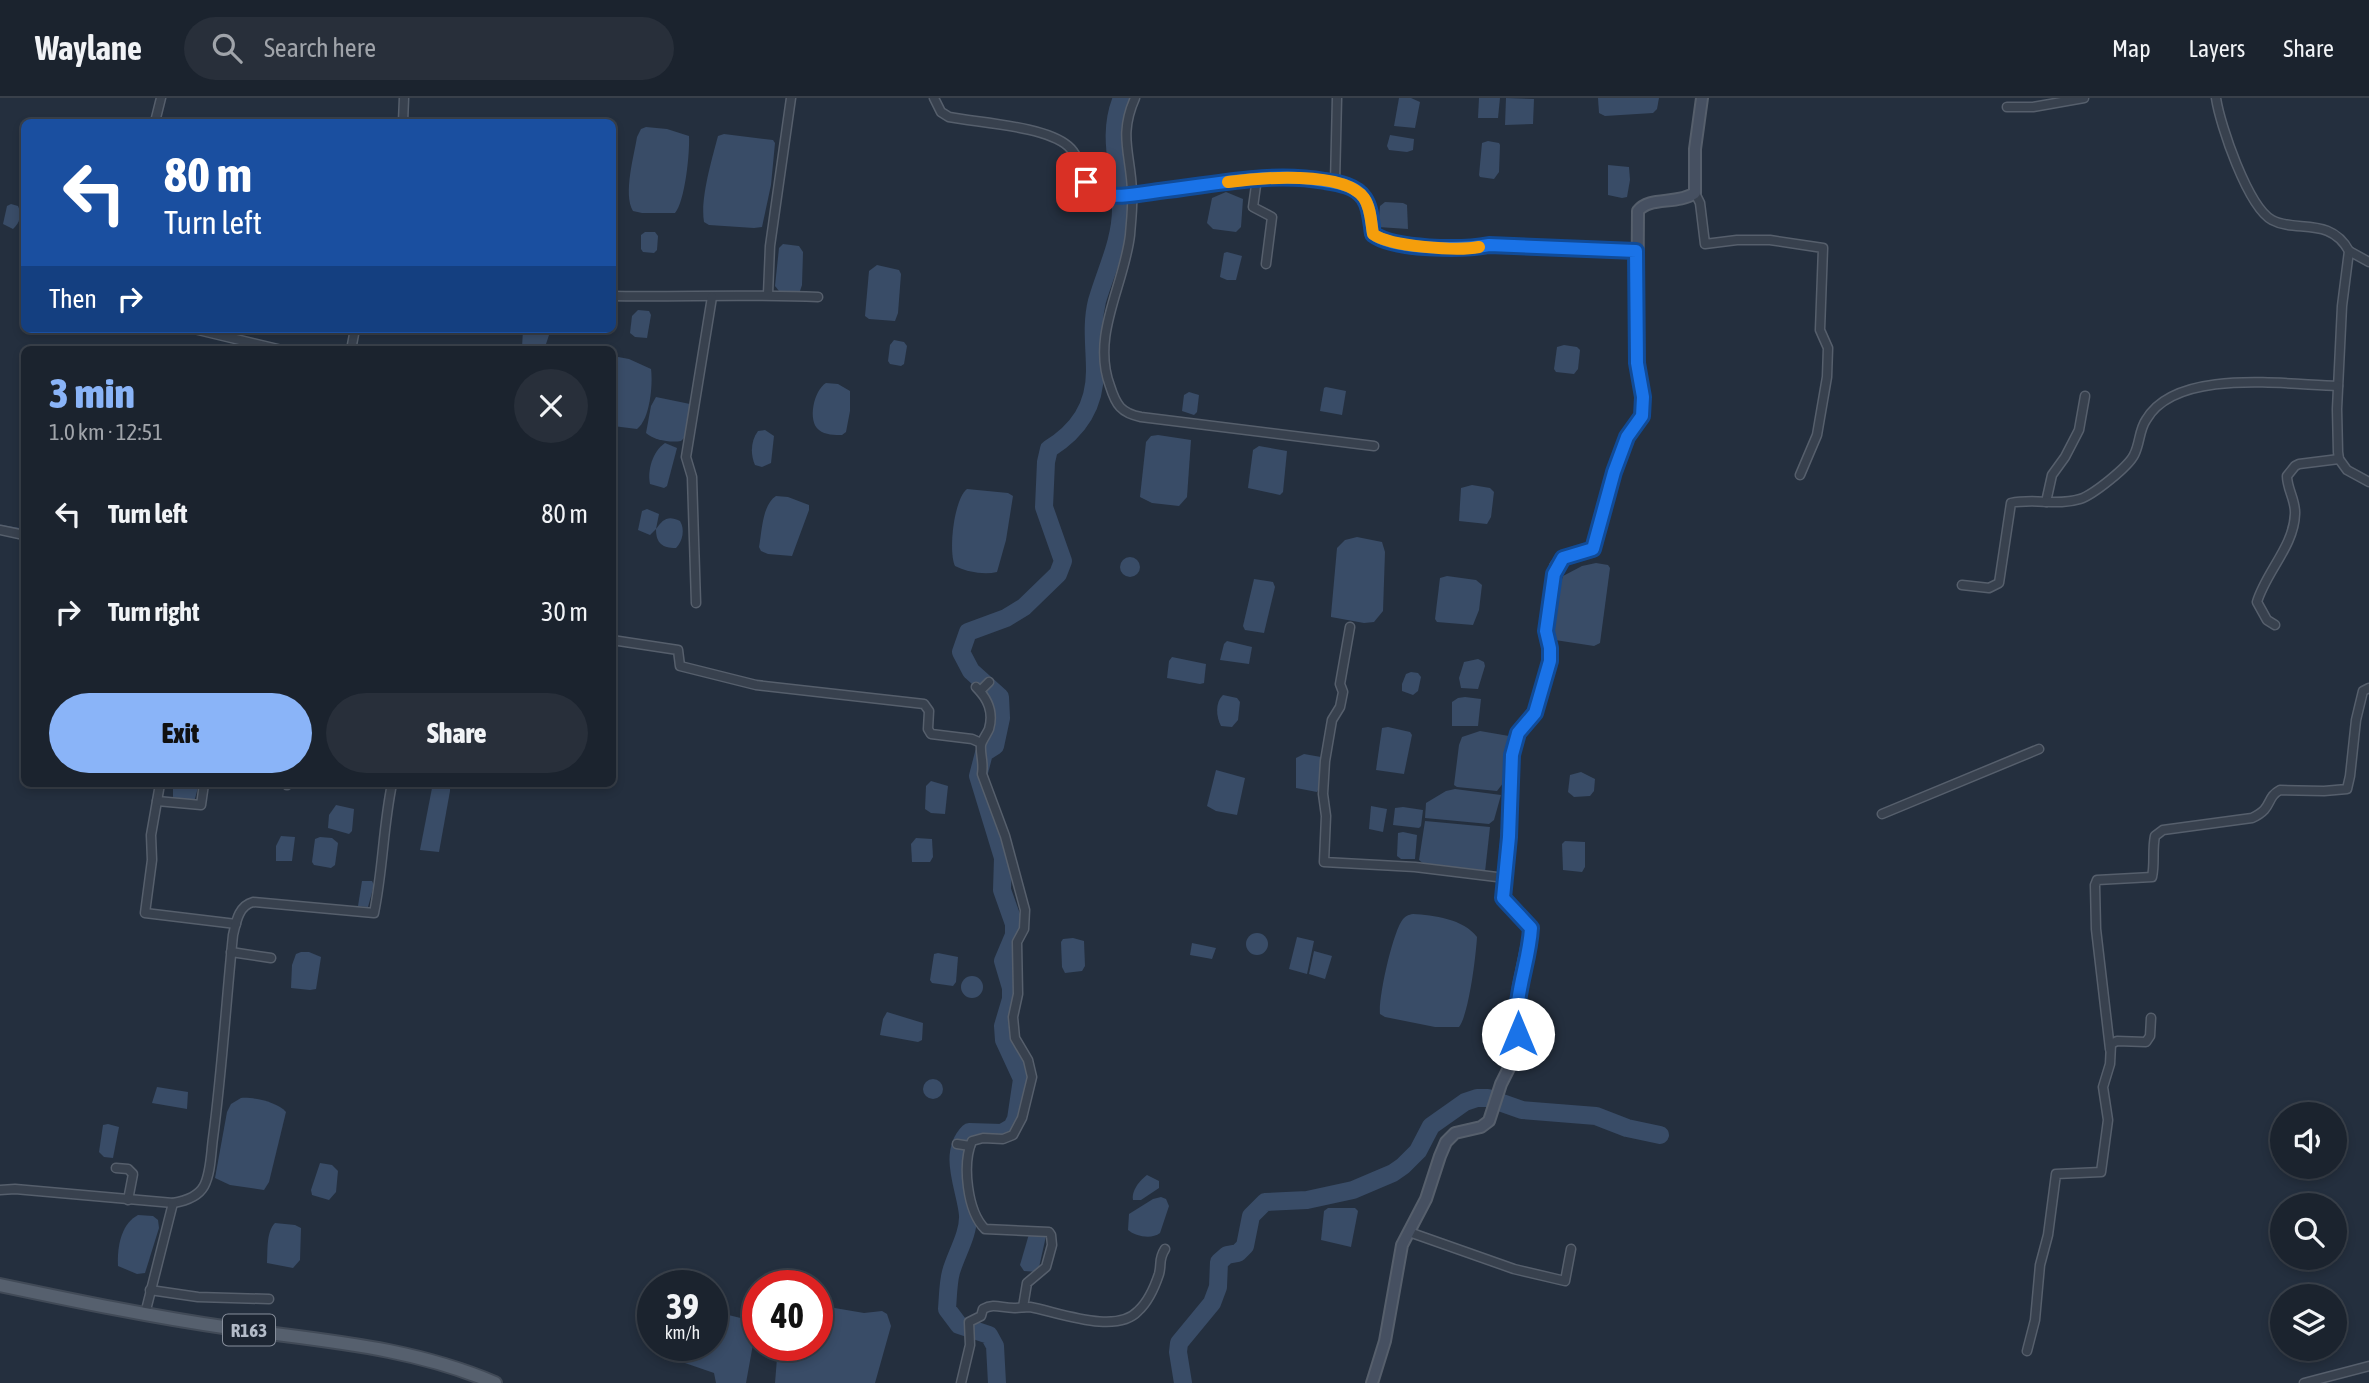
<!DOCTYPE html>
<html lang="en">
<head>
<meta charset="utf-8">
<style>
  :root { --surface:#1b232e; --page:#282f3a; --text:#f1f3f6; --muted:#a0a4aa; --line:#39404a; --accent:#8ab4f8 }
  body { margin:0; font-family:"Asap Condensed",sans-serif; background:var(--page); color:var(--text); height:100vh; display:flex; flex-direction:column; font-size:26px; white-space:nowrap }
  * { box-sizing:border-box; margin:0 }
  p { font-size:23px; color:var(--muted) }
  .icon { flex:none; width:38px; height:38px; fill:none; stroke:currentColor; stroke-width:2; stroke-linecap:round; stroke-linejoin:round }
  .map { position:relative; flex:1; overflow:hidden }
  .details { position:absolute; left:21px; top:248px; width:595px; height:441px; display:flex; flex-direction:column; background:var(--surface); border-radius:10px; box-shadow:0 4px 10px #0003,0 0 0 2px var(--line) }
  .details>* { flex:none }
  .guide { position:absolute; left:21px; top:21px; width:595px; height:214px; border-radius:10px; box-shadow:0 4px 10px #0003,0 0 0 2px var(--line); background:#1a4fa0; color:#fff; overflow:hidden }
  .fabs { position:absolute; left:2270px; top:1004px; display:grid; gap:14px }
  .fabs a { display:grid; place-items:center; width:77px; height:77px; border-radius:50%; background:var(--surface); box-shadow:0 4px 10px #0003,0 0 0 2px var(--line); font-size:35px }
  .speed { position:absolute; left:637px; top:1172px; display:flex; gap:14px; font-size:35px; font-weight:700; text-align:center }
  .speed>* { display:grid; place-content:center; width:91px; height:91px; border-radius:50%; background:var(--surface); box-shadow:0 4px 10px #0003,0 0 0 2px var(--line); line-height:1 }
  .speed small { font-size:18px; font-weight:400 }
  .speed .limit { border:10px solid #d22; background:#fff; color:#111 }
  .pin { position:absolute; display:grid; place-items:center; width:60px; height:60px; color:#fff; margin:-30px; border-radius:14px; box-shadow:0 4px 10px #0006 }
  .me { position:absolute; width:77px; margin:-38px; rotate:0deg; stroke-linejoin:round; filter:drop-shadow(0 0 5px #0008) }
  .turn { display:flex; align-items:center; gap:24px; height:147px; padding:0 28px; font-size:32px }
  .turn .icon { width:91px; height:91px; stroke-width:2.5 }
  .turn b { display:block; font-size:49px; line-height:60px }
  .then { display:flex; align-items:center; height:66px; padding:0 28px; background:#0003; gap:14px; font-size:26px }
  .round { display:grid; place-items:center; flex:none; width:74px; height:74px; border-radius:37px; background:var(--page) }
  .head { display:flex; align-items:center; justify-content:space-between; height:119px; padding:0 28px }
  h1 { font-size:42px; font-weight:800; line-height:52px; color:var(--accent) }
  .cta { display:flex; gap:14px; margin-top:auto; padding:14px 28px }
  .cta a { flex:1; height:80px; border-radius:42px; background:var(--accent); color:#111; font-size:28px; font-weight:800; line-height:80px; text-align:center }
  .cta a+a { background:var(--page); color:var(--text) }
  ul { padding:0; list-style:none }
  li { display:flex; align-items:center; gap:21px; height:98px; padding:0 28px }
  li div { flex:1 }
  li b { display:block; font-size:26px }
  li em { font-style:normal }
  header { display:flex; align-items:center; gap:42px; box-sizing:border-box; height:98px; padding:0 35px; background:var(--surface); border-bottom:2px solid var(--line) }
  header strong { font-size:33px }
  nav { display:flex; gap:38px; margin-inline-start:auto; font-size:24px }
  .search { width:490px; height:63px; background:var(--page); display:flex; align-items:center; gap:18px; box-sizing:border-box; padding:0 24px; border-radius:38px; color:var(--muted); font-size:26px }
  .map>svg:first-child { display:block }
</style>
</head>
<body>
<header>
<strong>Waylane</strong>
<div class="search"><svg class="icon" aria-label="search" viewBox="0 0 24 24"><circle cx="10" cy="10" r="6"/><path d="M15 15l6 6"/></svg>Search here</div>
<nav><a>Map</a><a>Layers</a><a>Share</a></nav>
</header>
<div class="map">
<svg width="2369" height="1285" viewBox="0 0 2369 1285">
  <rect width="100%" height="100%" fill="#242f3e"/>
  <g fill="#394c67">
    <polygon points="1399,0 1411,0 1420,4 1415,30 1394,28"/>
    <polygon points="1479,0 1500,0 1498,20 1478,20"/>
    <polygon points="1506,0 1534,1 1533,26 1505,27"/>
    <polygon points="1598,0 1659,0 1657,11 1653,15 1605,18 1599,15"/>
    <path d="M 646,29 L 667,31 L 689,38 C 690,54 685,104 675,115 L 642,115 L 633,113 C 623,96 634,58 637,39 L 641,31 Z"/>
    <path d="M 724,36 L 773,42 L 775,45 L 771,87 L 762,129 L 754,130 L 709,127 L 704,124 C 700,101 712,61 718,38 Z"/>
    <polygon points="1390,37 1414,41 1413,52 1407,54 1389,52 1387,48"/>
    <polygon points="1488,43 1499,45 1500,47 1499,74 1494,81 1480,79 1479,77 1482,45"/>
    <polygon points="1608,67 1629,69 1630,82 1627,99 1622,100 1608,97"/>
    <polygon points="1226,94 1243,101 1241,129 1236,134 1213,131 1207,125 1212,100"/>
    <polygon points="1385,104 1403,105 1407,107 1408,131 1378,129 1380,108"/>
    <path d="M 11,106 L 18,108 C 22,116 20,125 13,131 L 3,126 L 7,108 Z"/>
    <polygon points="645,134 655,134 658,138 657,152 654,155 643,154 641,151 641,137"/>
    <polygon points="783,146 799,148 803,154 802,187 800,193 796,195 779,193 775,188 779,150"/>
    <polygon points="1227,154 1242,158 1236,182 1227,182 1220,179 1224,155"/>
    <polygon points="877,167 899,172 901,176 898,215 895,223 869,221 865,218 869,173"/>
    <polygon points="638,212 649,213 651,217 647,240 635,239 630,235 632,218"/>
    <polygon points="523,231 551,231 544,252 522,250"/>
    <polygon points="894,242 904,244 907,248 904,266 901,268 890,266 888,263 890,247"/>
    <polygon points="1564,247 1577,249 1580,252 1578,271 1574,276 1556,274 1554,271 1557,249"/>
    <path d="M 613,258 L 629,261 L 651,271 C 653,287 650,321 637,331 L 613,328 Z"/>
    <path d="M 826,285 L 838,286 L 850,293 L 850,313 L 846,334 L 842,337 C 835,337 825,337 819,332 C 807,323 814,292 826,285 Z"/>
    <polygon points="1326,289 1346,293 1342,317 1320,313 1324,290"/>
    <polygon points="1189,294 1199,297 1197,314 1194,317 1182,313 1184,297"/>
    <path d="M 656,299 L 690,306 L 686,338 L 681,343 C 670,345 654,342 646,335 L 651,308 Z"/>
    <path d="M 765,332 L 774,338 L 771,365 L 762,369 L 755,367 C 750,356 751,342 758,333 Z"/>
    <polygon points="1158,337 1191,342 1187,399 1179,408 1152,405 1140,399 1146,344 1151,338"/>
    <path d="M 665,345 L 677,350 L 667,388 L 664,390 L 650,386 C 647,372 653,353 665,345 Z"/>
    <polygon points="1259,348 1287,353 1283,394 1280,397 1248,390 1253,352"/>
    <polygon points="1472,387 1490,390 1494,394 1491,419 1487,426 1459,423 1461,390"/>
    <path d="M 967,391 L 1008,395 L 1013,398 L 1006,442 L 997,474 C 984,477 967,474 955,468 C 948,453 954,401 967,391 Z"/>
    <path d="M 776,398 L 788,399 L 809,407 L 809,412 L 792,458 L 768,456 L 761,453 L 759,449 C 762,434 762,407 776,398 Z"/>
    <path d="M 647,411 L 659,416 L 656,431 C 663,421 668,417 680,423 C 685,431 683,443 676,450 C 662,450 656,445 656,431 L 650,437 L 638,432 L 642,413 Z"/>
    <polygon points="1357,439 1382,444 1385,454 1383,513 1374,524 1364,525 1331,519 1331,517 1337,450 1345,442"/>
    <circle cx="1130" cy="469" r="10"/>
    <polygon points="1596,465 1608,467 1610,470 1600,545 1594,548 1555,542 1552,537 1556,500 1563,478 1582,468"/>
    <polygon points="1447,478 1476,482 1482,487 1479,512 1473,527 1437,524 1435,521 1440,480"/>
    <polygon points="1254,481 1273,484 1275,489 1264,535 1245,532 1243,528"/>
    <polygon points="1227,543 1252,549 1249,566 1220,562 1224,546"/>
    <polygon points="1172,559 1206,566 1204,585 1200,586 1167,580 1169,563"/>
    <polygon points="1478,561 1484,564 1485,568 1478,591 1461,590 1459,580 1464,564"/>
    <polygon points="1411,574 1418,575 1421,579 1418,593 1413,597 1402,593 1402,586 1406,576"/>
    <path d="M 1223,597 L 1237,600 L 1240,604 L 1238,622 L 1232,629 L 1221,628 C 1216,619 1215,604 1223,597 Z"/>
    <polygon points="1465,599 1481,601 1478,628 1452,628 1452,604 1458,600"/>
    <polygon points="1388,629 1410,634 1412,637 1404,676 1376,672 1382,630"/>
    <polygon points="1480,633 1509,638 1504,684 1497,693 1457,689 1454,687 1459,647 1462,639"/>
    <polygon points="1304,656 1321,659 1320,688 1317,694 1296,690 1296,660"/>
    <polygon points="1216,672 1245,680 1237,717 1216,713 1207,708"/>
    <polygon points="1581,674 1595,681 1594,693 1590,698 1574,699 1568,694 1570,677"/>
    <polygon points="931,683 948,688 945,716 931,715 925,711 926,688"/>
    <polygon points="173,686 199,686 194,704 173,702"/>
    <polygon points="434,689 450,691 450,693 439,754 420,752 432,690"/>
    <polygon points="1455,691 1501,697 1494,722 1489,726 1425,720 1426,705 1446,693"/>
    <polygon points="336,707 354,711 352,733 349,736 328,730 329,717"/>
    <polygon points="1371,708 1387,711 1383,734 1369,731"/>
    <polygon points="1403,709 1423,712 1421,728 1419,730 1393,727 1395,710"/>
    <polygon points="1425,723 1490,729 1485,774 1425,767 1419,762"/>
    <polygon points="1403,734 1417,737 1415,761 1401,761 1397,758 1398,735"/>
    <polygon points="281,738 295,739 292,763 276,763 276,748"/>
    <polygon points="320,739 332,740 338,745 335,767 331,770 314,767 312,764 315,741"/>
    <polygon points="916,740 932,741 933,759 930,764 912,764 911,746"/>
    <polygon points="1565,743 1585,744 1585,769 1582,774 1563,772 1562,746"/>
    <polygon points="362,783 372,783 374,787 368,809 358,808"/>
    <path d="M 1413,816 C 1433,817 1464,821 1477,839 C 1476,857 1469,916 1459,929 L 1435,929 L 1385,919 L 1380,916 C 1378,900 1393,833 1403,821 C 1407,817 1408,817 1413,816 Z"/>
    <circle cx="1257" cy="846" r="11"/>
    <polygon points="1297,839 1314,843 1307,876 1289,871"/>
    <polygon points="1073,840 1084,843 1085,868 1082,873 1065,875 1062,869 1061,844 1063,841"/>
    <polygon points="1192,845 1216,850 1212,861 1190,857"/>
    <polygon points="1314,853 1332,858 1325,881 1309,876"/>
    <polygon points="301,854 309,854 321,859 316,891 310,892 291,890 292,867 296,856"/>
    <polygon points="938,855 958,859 956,884 953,888 932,885 930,882 934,856"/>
    <circle cx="972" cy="889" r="11"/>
    <polygon points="887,914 923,925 922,942 918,944 880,937 883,921"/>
    <circle cx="933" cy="991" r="10"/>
    <polygon points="157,989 188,994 187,1011 152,1005"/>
    <path d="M 241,1000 C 254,999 277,1004 286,1014 L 269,1084 L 264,1092 L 230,1087 L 215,1080 L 227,1014 L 231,1006 Z"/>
    <polygon points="108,1026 119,1029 113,1060 104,1059 99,1054 103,1027"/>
    <polygon points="320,1065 332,1067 338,1073 336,1094 329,1102 312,1097 311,1092"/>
    <path d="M 1147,1077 L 1159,1083 L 1159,1090 L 1141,1102 L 1133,1102 C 1131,1093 1140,1082 1147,1077 Z"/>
    <path d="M 1161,1099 L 1166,1101 L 1169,1108 L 1160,1135 C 1151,1142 1135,1138 1128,1132 L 1129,1116 L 1153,1101 Z"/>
    <polygon points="1328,1110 1355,1110 1358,1113 1351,1149 1321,1142 1324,1113"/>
    <path d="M 138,1117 L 153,1118 L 158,1122 L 159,1130 L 145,1175 L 137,1176 L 118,1168 C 117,1149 121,1126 138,1117 Z"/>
    <path d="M 275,1125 L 295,1127 L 301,1130 L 300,1162 L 293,1170 L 267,1165 C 268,1152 266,1134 275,1125 Z"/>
    <polygon points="1029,1136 1046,1138 1038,1174 1024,1173 1020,1167"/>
    <polygon points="817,1207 864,1215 882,1213 887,1216 891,1228 875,1285 775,1285 778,1248 817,1248"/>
    <polygon points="712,1213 757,1224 746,1285 716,1285 714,1275 685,1265 685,1248 712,1248"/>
  </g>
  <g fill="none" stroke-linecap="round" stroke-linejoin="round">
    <polyline stroke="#394c67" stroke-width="2.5" points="0,428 24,432"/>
    <g stroke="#394c67" stroke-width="18">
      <path d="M 997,1285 L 995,1248 L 989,1237 L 959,1227 L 947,1211 C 948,1199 948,1185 951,1174 C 956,1156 969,1136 968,1117 C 966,1091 947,1056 969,1034 L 1002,1035 L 1012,1029 L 1016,1021 L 1022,981 L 1004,942 L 1003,928 L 1011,901 L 1011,890 L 1003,863 L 1014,837 L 1014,826 L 1002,792 L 1003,760 L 978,678 L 984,655 L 995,648 L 1001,620 L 1000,599 L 971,573 L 961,554 L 968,534 L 1006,520 L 1024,509 L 1058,476 L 1063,463 L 1044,409 L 1046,364 L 1049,351 C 1078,333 1095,309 1095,273 C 1095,249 1091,227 1097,203 C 1106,172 1121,143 1121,111 C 1121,72 1106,38 1122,0"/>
      <polyline points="1183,1285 1178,1254 1179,1245 1212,1205 1218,1189 1219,1164 1227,1157 1238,1155 1245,1148 1251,1118 1265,1104 1307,1102 1353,1092 1393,1075 1403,1068 1418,1053 1431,1028 1465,1004 1477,1000 1488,1000 1522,1012 1596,1018 1627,1030 1660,1037"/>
    </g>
    <g stroke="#565f6c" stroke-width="11">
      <g id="street">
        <path d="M 934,0 L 941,14 L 949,19 C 980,25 1045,28 1068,48 C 1089,66 1075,99 1114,98 C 1169,95 1321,59 1361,96 C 1371,105 1371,124 1373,136 C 1395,152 1462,152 1488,147 L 1636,153"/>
        <path d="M 1135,0 C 1118,38 1131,56 1132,94 C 1133,108 1131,123 1130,137 C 1124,188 1091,237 1110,288 C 1116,307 1121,315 1141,319 L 1374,348"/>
        <path d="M 2216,0 C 2220,27 2248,109 2272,122 C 2296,135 2330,118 2349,153 L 2342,208 L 2337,311 L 2338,354 L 2339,361 L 2347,372 L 2369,384"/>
        <polyline points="2007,9 2033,9 2084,0"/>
        <polyline points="155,24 161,0"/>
        <polyline points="403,24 404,0"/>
        <polyline points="1257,80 1253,109 1272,119 1266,166"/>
        <polyline points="1335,85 1337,0"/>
        <polyline points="1695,95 1700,105 1705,146 1737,142 1770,142 1823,150 1820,232 1828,250 1827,279 1817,337 1800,377"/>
        <polyline points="2349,153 2369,164"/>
        <polyline points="768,196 770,148 791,0"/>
        <path d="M 612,198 C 681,199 749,196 818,199"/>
        <polyline points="194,231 282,252"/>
        <polyline points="351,252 355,231"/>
        <polyline points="2046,404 2052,377 2065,359 2079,332 2085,298"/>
        <polyline points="0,432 24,437"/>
        <path d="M 1962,487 L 1989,490 L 1999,485 L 2011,405 C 2034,400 2058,408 2080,401 C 2093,397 2128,369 2134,357 C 2140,346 2139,332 2146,322 C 2176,269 2287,287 2338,288"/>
        <polyline points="696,505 692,379 686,359 712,199"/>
        <path d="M 2275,527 L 2267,522 L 2257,504 C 2266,474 2294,448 2295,416 C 2296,403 2287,391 2287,378 L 2295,368 L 2299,366 L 2339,361"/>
        <polyline points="1350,529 1340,586 1343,594 1340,609 1332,622 1325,663 1323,696 1326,718 1324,764 1415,769 1505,780"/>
        <polyline points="612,542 678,552 680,568 756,587 924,606 929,613 928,631 931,636 972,641 981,645"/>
        <path d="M 976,589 C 988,601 994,614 989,631 C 987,636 982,642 981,647 C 980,656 984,664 982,676 L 1005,738 L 1025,812 L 1024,831 L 1017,844 L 1018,896 L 1013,919 L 1015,940 L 1028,962 L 1032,979 L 1022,1020 L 1013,1037 L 1003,1041 L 983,1040 L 972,1043 C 962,1066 967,1113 985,1131 L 1049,1134 L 1051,1137 L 1052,1147 L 1046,1169 L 1027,1185 L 1023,1209"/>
        <polyline points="980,593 989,584"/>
        <polyline points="160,686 151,737 152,762 145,815 236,826"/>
        <polyline points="287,687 287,686"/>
        <polyline points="157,703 201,707 204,686"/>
        <polyline points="1882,716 2039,651"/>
        <polyline points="231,854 271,860"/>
        <path d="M 2110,951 L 2096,831 L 2095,787 L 2097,782 L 2152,779 C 2155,765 2152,752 2155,738 L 2163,732 L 2252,720 C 2274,710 2265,700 2280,692 L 2324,693 L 2347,691 L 2350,678 L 2356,622 L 2363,593 L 2369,590"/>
        <polyline points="957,1046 970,1048"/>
        <polyline points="116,1070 128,1071 133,1076 128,1102"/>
        <path d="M 0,1092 L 15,1091 L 173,1105 C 185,1103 198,1099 204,1088 C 211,1075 211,1054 213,1040 C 222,973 226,905 233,837 C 236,825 238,808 253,804 L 374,815 C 383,772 383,729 392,686"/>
        <polyline points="1409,1134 1514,1171 1565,1183 1571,1151"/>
        <polyline points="150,1192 198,1199 269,1201"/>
        <polyline points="145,1216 173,1105"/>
        <polyline points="2027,1253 2035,1222 2040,1167 2048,1137 2056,1076 2101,1074 2108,1022 2103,989 2110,966 2111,946 2117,943 2146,944 2150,938 2151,920"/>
        <path d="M 961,1285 L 970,1247 L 969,1224 L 981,1218 L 983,1211 C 994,1205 1001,1210 1014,1210 C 1019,1210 1024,1209 1030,1209 C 1058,1214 1116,1237 1138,1213 C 1148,1204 1155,1188 1159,1176 C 1162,1165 1158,1162 1165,1151"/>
        <polyline points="2304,1285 2369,1268"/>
      </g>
    </g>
    <g stroke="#565f6c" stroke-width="14">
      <path id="secondary" d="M 1372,1285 L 1385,1243 L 1402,1147 L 1426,1101 L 1440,1058 L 1446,1044 L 1455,1035 L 1481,1029 L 1489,1023 L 1501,986 L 1515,958 L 1518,943 L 1516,912 L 1519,888 L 1531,830 L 1503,800 L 1514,648 L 1518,635 L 1535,615 L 1550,563 L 1546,525 L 1556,468 L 1563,460 L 1593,451 L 1614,374 L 1627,339 L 1642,318 L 1643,299 L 1637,258 L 1638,113 C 1649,98 1677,107 1695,95 L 1695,51 L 1702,0"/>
    </g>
    <g stroke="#414a57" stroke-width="16">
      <path id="primary" d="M 0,1187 C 76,1203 153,1219 230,1230 C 322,1243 408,1248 495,1285"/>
    </g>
    <use href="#street" stroke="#38414e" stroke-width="8"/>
    <use href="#secondary" stroke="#465061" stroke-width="10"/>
    <use href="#primary" stroke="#56606e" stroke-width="12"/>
  </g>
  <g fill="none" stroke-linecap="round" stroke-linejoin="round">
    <g stroke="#114b97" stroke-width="18">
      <path id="route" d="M 1086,84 L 1094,95 C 1114,101 1138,96 1159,93 C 1214,87 1269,73 1325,83 C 1339,85 1356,88 1364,100 C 1371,110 1371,125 1373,136 C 1394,152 1463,152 1489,147 L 1636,153 L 1637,265 L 1643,299 L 1642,318 L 1627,339 L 1614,374 L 1593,451 L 1563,460 L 1554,476 L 1546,533 L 1550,550 L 1550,563 L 1535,615 L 1518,635 L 1512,657 L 1509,739 L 1503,800 L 1531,830 C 1529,867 1513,896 1518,936"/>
    </g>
    <use href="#route" stroke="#1a73e8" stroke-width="12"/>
    <path stroke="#f59e0b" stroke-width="12" d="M 1228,84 C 1258,80 1344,72 1364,100 C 1371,110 1371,125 1373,136 C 1390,149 1458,153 1479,149"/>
  </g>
  <g text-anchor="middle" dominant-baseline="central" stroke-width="5" stroke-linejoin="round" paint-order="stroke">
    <rect fill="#1d2633" stroke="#878f9c" stroke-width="2" x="223" y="1216.5" width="52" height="31" rx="5"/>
    <g font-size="19" font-weight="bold" fill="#b4bcc9">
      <text x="249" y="1232">R163</text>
    </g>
  </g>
</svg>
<div class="fabs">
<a><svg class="icon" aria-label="sound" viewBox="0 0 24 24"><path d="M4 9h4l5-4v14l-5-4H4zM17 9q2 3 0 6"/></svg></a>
<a><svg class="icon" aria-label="search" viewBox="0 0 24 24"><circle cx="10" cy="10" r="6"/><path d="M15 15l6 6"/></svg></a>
<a><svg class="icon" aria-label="layers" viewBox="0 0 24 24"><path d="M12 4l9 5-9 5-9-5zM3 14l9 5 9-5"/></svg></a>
</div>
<div class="speed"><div>39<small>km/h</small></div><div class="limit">40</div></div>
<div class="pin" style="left:1086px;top:84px;background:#d93025"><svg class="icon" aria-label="arrive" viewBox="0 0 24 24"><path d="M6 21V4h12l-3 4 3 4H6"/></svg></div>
<svg class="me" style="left:1518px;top:936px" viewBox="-20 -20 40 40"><circle r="19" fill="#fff"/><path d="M0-13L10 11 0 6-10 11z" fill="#1a73e8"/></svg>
<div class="guide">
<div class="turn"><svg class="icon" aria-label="left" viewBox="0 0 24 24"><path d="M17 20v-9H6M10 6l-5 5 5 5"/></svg><div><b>80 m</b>Turn left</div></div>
<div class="then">Then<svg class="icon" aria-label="right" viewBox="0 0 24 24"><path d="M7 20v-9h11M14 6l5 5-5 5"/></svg></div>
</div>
<section class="details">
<div class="head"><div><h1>3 min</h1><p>1.0 km · 12:51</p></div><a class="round"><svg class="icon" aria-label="close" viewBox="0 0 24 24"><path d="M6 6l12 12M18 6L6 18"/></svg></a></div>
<ul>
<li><svg class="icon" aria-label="left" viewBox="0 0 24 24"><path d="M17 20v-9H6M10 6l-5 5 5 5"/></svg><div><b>Turn left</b></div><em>80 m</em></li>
<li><svg class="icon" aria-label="right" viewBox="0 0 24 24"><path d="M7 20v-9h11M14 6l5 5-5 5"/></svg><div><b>Turn right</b></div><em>30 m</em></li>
</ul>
<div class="cta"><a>Exit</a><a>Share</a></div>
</section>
</div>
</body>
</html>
